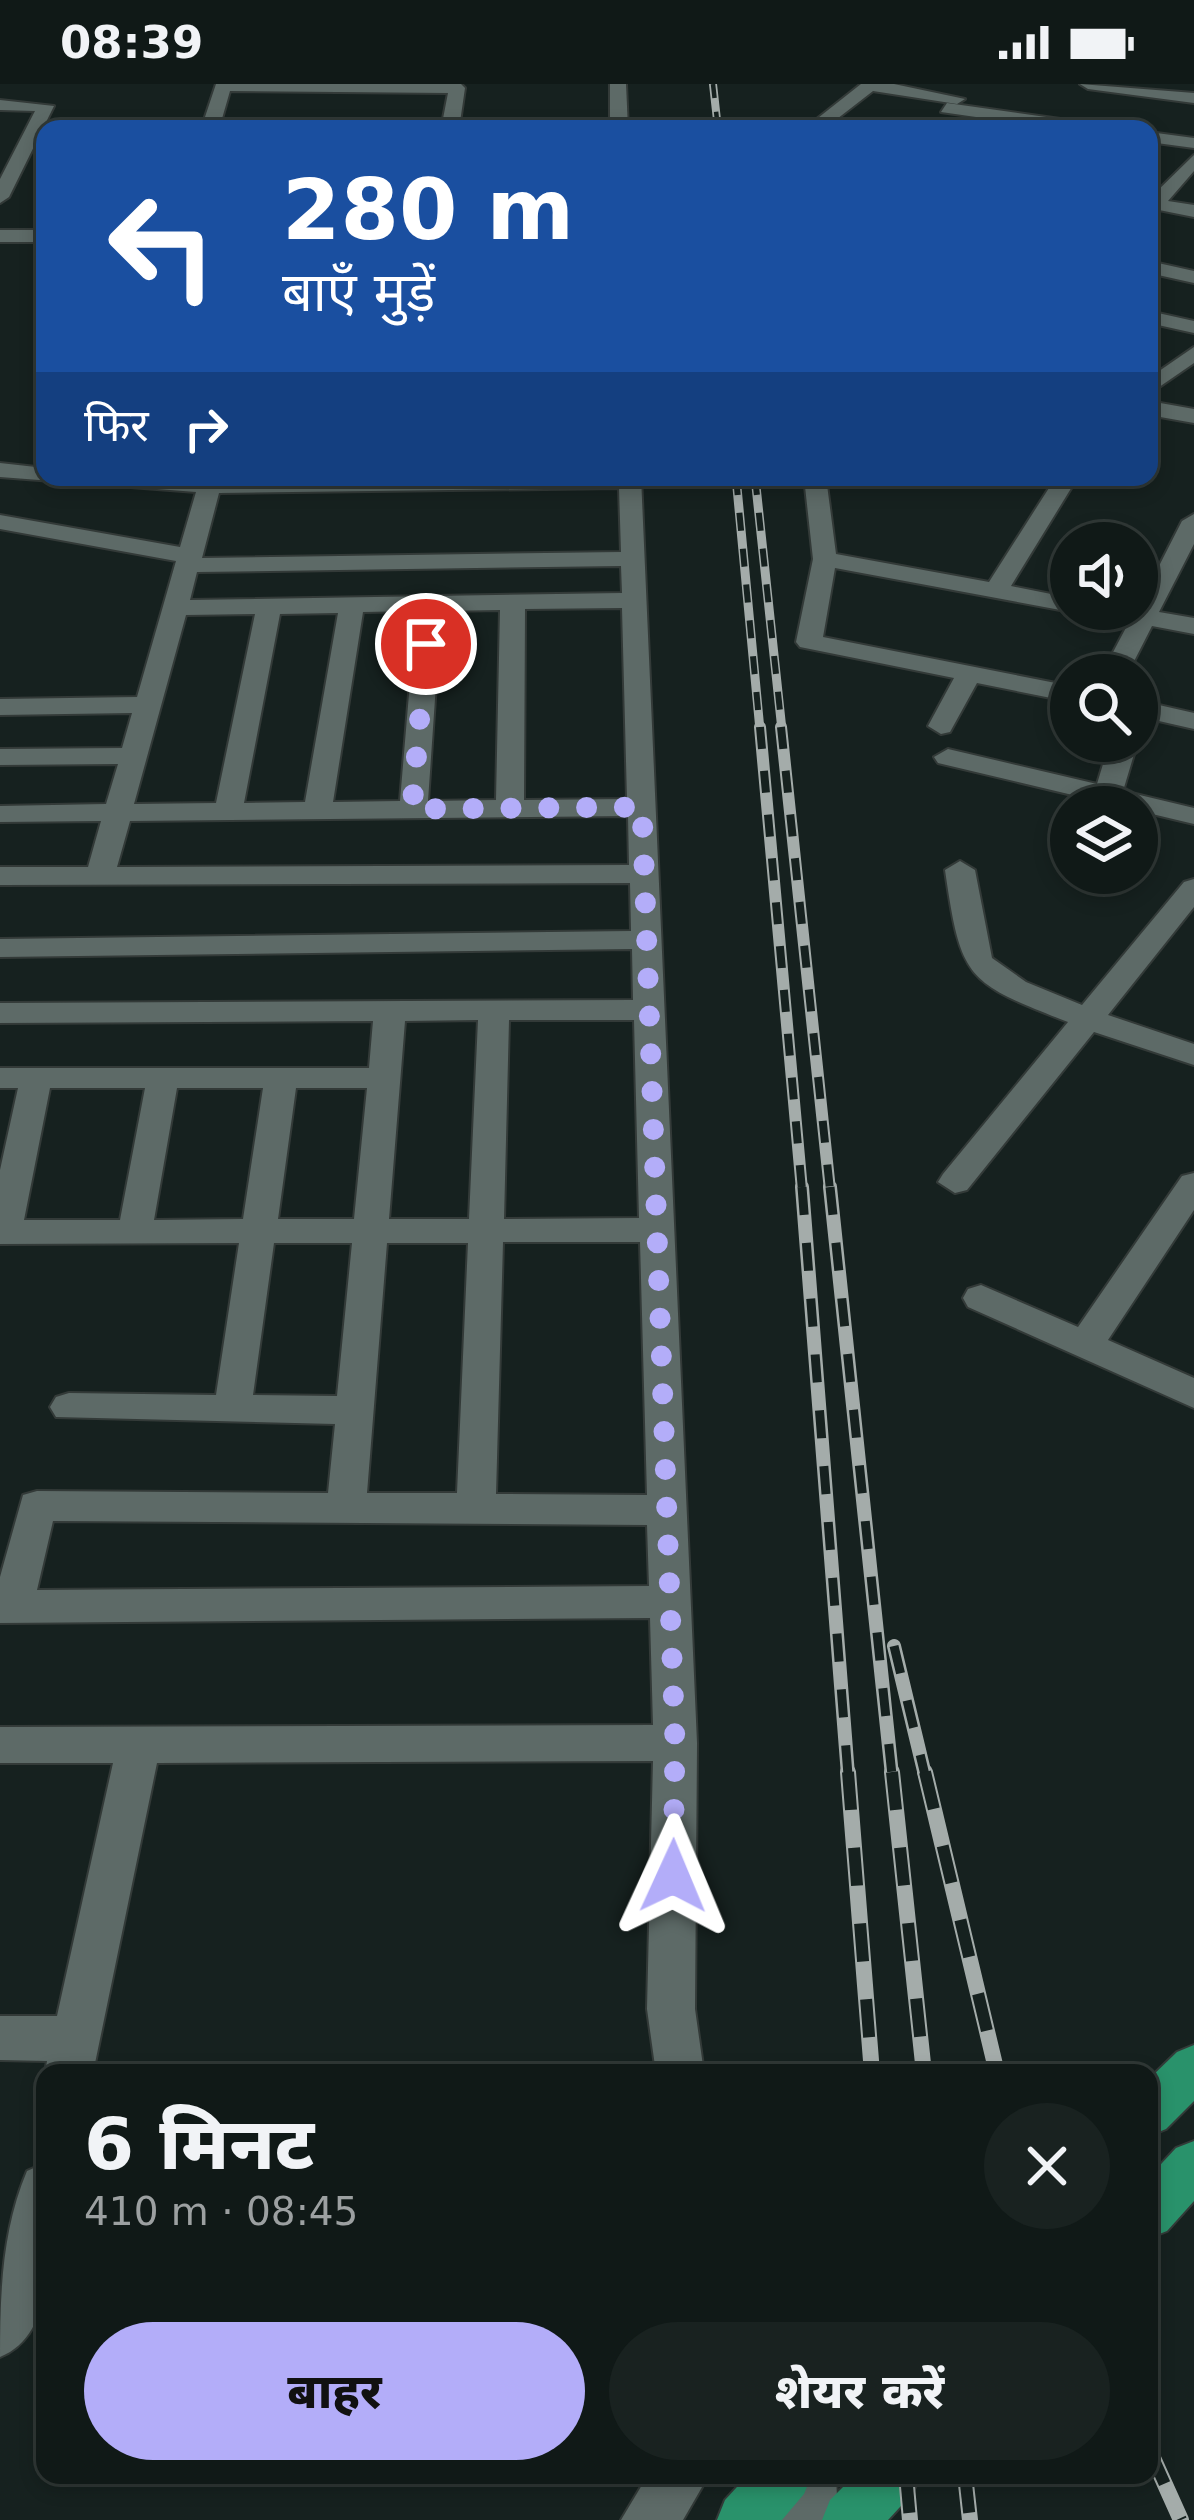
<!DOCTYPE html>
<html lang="hi">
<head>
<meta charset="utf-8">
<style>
  :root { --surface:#101917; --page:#192220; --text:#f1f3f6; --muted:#9ca0a1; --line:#303836; --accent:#b3adf9 }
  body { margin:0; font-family:"DejaVu Sans","Noto Sans Devanagari",sans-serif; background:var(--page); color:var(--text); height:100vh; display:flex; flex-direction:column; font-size:45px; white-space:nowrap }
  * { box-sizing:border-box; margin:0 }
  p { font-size:39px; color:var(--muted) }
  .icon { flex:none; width:66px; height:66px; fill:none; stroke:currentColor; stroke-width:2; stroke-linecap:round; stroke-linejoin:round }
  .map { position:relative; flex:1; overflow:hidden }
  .side { position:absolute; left:36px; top:1980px; width:1122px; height:420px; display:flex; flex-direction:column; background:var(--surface); border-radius:24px; box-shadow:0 6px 18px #0003,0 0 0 3px var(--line) }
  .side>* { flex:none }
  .guide { position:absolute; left:36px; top:36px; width:1122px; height:366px; border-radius:24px; box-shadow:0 6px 18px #0003,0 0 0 3px var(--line); background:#1a4fa0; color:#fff; overflow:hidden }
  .controls { position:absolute; left:1050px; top:438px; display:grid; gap:24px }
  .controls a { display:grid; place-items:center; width:108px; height:108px; border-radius:50%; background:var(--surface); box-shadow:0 6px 18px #0003,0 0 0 3px var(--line); font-size:60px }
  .pin { position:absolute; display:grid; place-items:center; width:102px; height:102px; color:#fff; margin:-51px; border:6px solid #fff; border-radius:50%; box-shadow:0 3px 12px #0007 }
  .me { position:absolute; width:132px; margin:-66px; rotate:1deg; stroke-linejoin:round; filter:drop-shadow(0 0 9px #0008) }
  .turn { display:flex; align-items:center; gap:42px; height:252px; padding:0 48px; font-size:54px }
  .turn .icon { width:156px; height:156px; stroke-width:2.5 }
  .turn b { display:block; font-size:84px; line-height:102px }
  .then { display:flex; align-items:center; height:114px; padding:0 48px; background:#0003; gap:24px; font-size:45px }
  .round { display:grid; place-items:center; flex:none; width:126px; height:126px; border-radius:63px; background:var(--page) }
  .overview { display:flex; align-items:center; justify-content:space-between; height:204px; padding:0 48px }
  h1 { font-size:72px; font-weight:800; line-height:90px }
  .button { display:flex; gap:24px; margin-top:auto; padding:24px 48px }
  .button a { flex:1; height:138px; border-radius:72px; background:var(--accent); color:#111; font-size:48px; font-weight:800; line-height:138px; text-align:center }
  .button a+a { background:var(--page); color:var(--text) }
  .status { display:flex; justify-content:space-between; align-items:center; height:84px; padding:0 60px; background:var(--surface); direction:ltr }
  .status svg { height:33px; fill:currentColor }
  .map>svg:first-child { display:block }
</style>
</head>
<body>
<div class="status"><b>08:39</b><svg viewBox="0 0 49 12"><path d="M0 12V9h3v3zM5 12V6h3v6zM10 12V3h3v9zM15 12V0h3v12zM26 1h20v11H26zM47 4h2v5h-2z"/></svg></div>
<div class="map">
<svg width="1194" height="2436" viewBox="0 0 1194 2436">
  <rect width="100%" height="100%" fill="#16211f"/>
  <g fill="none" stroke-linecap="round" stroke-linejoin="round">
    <g stroke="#333a38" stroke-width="4">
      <g id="minor">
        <polygon points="216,0 461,0 465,4 459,45 441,45 448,9 230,7 219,45 201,45"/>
        <polygon points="610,0 626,0 628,45 610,45"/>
        <polygon points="861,0 894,0 965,15 957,20 873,7 824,45 804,45"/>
        <polygon points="1080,0 1194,9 1194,19 1088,5"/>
        <polygon points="0,16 54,22 9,113 0,119 0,95 35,27 0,26"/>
        <polygon points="947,19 1096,40 1105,45 1059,45 941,28"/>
        <polygon points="1149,48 1194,54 1194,64 1149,58"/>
        <polygon points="1194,71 1194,87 1168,117 1194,121 1194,133 1149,124 1149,115"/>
        <rect x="0" y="146" width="45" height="12"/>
        <polygon points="1149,177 1194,187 1194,199 1149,189"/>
        <polygon points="1149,227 1194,237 1194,249 1149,239"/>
        <polygon points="1194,263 1194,279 1149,310 1149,294"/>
        <polygon points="1149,317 1194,325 1194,339 1149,331"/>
        <path d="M 0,379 L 45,384 L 45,393 L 641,393 L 697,1659 L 695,1925 L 704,1989 L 656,1989 L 647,1925 L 653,1677 L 157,1679 L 93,1989 L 45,1989 L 47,1977 L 0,1976 L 0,1932 L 57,1932 L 113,1679 L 0,1679 L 0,1643 L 653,1641 L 650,1534 L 0,1539 L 0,1493 L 23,1411 L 37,1407 L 328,1409 L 335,1340 L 56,1333 L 50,1323 L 56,1313 L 69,1309 L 216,1311 L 239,1159 L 0,1160 L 0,1086 L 18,1004 L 0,1004 L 0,984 L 369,984 L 373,937 L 0,939 L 0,919 L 633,916 L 632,865 L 0,873 L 0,855 L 631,847 L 630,799 L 0,801 L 0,783 L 88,783 L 101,737 L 0,738 L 0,722 L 106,720 L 118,680 L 0,681 L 0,665 L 122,664 L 132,629 L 0,631 L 0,615 L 137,613 L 176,477 L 0,445 L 0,431 L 180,463 L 196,408 L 0,393 ZM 619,404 L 621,468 L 202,474 L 219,409 ZM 621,482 L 622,509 L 190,516 L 197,488 ZM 622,524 L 627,715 L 524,716 L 525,525 ZM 500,526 L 496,716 L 428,717 L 441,527 ZM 416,527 L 400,717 L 333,718 L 363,528 ZM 338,529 L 305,718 L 244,719 L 280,530 ZM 255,530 L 216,719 L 134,720 L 186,531 ZM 628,732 L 629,781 L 117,783 L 130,737 ZM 478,936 L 469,1135 L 389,1135 L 405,937 ZM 509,936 L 634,936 L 639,1134 L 504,1135 ZM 50,1004 L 145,1004 L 120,1136 L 24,1136 ZM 177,1004 L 263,1004 L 243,1135 L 154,1136 ZM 296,1004 L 367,1004 L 354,1135 L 278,1135 ZM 503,1158 L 640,1158 L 647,1411 L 496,1410 ZM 274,1159 L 352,1159 L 337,1312 L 253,1311 ZM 387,1159 L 468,1159 L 457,1409 L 367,1409 ZM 53,1437 L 647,1441 L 649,1502 L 37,1506 Z"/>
        <polygon points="804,393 826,393 836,470 989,498 1056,393 1078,393 1011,502 1071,514 1071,525 1080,526 1071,528 835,484 823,553 1071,602 1071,618 977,599 950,648 941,650 928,642 954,594 800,563 796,558 813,475"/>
        <polygon points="1194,430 1194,460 1159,528 1194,534 1194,550 1152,542 1127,591 1101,591 1129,538 1083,525 1137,525 1182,437"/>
        <polygon points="1137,616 1194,629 1194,645 1137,632"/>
        <polygon points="1137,656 1138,657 1123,707 1194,724 1194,740 938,679 934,673 948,665 1097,700 1110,657"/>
        <path d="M 960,777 L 975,786 L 992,874 L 1026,898 L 1082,921 L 1184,798 L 1194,795 L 1194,823 L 1108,931 L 1194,960 L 1194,981 L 1094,948 L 967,1106 L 955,1109 L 938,1098 L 943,1090 L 1068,938 C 965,898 961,895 945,786 Z"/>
        <polygon points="1194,1089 1194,1126 1108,1256 1194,1294 1194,1324 968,1223 963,1214 968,1205 981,1201 1078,1243 1182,1092"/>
        <path d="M 45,2079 C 45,2137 66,2246 0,2273 C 0,2210 2,2146 27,2087 Z"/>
        <polygon points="648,2391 709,2391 683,2436 621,2436"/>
        <polygon points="782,2391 836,2391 838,2436 782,2436"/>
      </g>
    </g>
    <g stroke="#333a38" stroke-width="4">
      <g id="primary">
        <polygon points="1194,1961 1194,2017 1166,2045 1149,2052 1149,1995 1177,1968"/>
        <polygon points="1194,2057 1194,2117 1167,2147 1149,2154 1149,2093 1176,2064"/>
        <polygon points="748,2391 812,2391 804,2410 782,2436 717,2436 725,2416"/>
        <polygon points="855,2391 920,2391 912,2410 888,2436 822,2436 830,2416"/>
      </g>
    </g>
    <use href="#minor" fill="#5d6a67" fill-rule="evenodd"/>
    <use href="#primary" fill="#29926b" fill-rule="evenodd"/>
    <g stroke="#a4acaa" stroke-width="8">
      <polyline id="rail-far4" points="713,0 718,45"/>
    </g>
    <g stroke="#a4acaa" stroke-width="9">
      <g id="rail-far3">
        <polyline points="736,393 760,646"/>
        <polyline points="755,393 782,646"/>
      </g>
    </g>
    <g stroke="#a4acaa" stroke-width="12">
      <g id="rail-far2">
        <polyline points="760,643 802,1106"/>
        <polyline points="781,643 830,1106"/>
      </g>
    </g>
    <g stroke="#a4acaa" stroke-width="14">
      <g id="rail-far1">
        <polyline points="802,1103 848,1691"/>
        <polyline points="830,1103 892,1691"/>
        <polyline points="894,1562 925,1691"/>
      </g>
    </g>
    <g stroke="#a4acaa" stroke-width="16">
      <g id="rail">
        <polyline points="848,1688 872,1989"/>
        <polyline points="892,1688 924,1989"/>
        <polyline points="925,1688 997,1989"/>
        <polyline points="1149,2365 1181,2436"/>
        <polyline points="906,2391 910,2436"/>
        <polyline points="965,2391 970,2436"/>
      </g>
    </g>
    <use href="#rail-far4" stroke="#16211f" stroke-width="4.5" stroke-dasharray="14" stroke-linecap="butt"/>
    <use href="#rail-far3" stroke="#16211f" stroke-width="6" stroke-dasharray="18" stroke-linecap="butt"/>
    <use href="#rail-far2" stroke="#16211f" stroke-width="8" stroke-dasharray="22" stroke-linecap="butt"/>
    <use href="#rail-far1" stroke="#16211f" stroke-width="9" stroke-dasharray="28" stroke-linecap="butt"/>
    <use href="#rail" stroke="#16211f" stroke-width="12" stroke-dasharray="38" stroke-linecap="butt"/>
  </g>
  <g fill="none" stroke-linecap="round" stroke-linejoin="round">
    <polyline stroke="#b3adf9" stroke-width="21" stroke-dasharray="0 37.8" points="426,560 412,725 642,723 675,1659 673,1792"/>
  </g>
</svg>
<div class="controls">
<a><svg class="icon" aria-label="sound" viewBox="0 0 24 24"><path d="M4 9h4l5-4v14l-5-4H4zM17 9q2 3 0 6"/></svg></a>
<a><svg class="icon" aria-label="search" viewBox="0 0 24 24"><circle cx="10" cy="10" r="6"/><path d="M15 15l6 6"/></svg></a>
<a><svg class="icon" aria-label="layers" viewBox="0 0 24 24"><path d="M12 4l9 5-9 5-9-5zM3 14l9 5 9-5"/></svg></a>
</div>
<div class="pin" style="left:426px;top:560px;background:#d93025"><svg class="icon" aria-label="arrive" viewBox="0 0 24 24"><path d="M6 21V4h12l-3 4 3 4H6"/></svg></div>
<svg class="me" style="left:673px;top:1792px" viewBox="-20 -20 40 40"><path d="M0-17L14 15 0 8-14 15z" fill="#b3adf9" stroke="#fff" stroke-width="4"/></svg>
<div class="guide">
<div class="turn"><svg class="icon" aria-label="left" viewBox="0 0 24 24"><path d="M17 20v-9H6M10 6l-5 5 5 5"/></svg><div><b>280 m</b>बाएँ मुड़ें</div></div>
<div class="then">फिर<svg class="icon" aria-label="right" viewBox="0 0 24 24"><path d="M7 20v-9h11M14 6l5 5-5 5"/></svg></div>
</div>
<section class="side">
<div class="overview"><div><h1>6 मिनट</h1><p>410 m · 08:45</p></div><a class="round"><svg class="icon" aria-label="close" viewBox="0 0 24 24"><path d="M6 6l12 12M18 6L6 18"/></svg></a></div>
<div class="button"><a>बाहर</a><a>शेयर करें</a></div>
</section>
</div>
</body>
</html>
